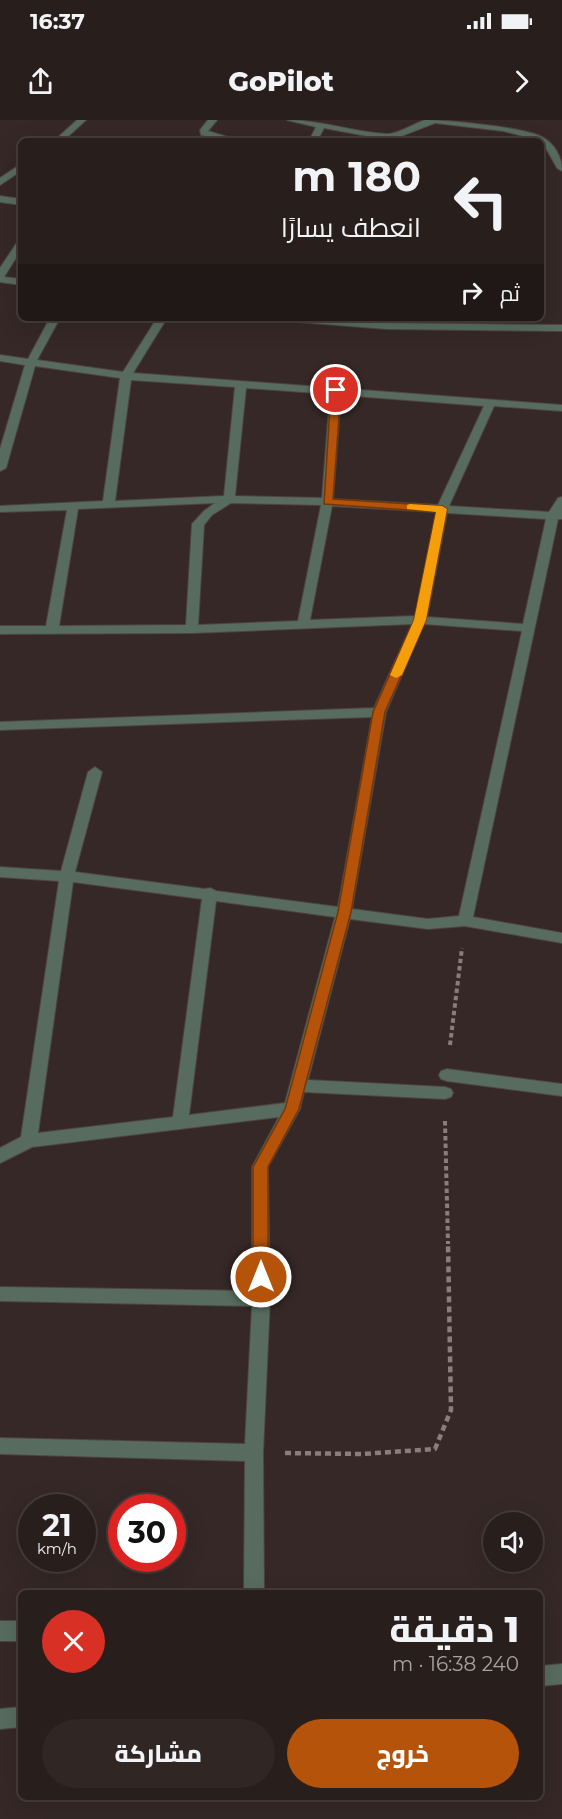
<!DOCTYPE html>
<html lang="ar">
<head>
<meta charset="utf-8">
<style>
  :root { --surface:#281e1c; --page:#302725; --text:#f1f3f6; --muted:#a5a2a3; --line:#443c3b; --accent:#b45309 }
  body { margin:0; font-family:Montserrat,Cairo,sans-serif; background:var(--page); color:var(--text); direction:rtl; height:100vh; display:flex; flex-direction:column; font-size:22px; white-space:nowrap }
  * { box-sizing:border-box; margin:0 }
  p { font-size:20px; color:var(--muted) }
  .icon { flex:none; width:33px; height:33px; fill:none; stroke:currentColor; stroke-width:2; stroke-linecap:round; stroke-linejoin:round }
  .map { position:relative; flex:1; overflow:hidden; direction:ltr }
  .drawer { position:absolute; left:18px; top:1470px; width:525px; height:210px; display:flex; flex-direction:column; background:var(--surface); border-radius:9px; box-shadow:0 6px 24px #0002,0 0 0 2px var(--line); direction:rtl }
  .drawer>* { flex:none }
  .guide { position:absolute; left:18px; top:18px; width:526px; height:183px; border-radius:9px; box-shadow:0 6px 24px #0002,0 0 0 2px var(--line); direction:rtl; background:#281e1c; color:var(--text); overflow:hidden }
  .tools { position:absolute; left:483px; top:1392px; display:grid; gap:12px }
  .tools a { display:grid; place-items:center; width:60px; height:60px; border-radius:50%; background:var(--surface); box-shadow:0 6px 24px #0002,0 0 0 2px var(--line); font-size:30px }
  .speed { position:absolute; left:18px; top:1374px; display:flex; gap:12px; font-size:30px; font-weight:700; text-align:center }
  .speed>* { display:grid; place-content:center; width:78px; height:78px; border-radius:50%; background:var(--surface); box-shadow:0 6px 24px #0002,0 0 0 2px var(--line); line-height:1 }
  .speed small { font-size:15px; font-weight:400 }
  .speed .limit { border:9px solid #d22; background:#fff; color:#111 }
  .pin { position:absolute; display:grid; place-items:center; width:51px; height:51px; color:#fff; margin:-26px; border:3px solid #fff; border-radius:50%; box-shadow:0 2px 6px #0007 }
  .me { position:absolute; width:66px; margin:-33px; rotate:0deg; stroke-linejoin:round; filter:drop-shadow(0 0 4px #0008) }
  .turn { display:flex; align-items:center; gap:21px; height:126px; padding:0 24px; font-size:27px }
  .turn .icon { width:78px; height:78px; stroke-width:2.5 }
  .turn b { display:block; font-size:42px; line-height:51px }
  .then { display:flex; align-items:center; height:57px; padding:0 24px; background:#0003; gap:12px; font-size:22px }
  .round { display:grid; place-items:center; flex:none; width:63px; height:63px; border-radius:32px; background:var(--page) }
  .summary { display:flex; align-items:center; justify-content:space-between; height:102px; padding:0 24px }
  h1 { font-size:36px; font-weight:800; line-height:45px }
  .action { display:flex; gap:12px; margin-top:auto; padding:12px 24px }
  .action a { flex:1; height:69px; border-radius:36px; background:var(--accent); color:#fff; font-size:24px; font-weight:800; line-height:69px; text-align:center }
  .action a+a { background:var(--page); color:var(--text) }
  .status { display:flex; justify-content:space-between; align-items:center; height:42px; padding:0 30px; background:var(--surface); direction:ltr }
  .status svg { height:16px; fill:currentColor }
  header { display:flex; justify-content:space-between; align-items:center; height:78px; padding:0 24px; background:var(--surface); font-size:27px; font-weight:800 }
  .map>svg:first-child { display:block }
</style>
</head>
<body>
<div class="status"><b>16:37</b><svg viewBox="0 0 49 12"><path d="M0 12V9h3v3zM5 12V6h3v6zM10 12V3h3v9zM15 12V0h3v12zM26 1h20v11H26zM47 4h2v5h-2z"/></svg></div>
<header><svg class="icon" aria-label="forward" viewBox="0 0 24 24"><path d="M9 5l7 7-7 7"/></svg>GoPilot<svg class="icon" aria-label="share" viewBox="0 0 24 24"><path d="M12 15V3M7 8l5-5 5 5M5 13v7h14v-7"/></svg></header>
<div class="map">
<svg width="562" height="1699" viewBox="0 0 562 1699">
  <rect width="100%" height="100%" fill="#352826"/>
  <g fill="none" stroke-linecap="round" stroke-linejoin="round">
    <g stroke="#504442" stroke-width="2">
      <g id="street">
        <polygon points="77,0 86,0 63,21 54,21"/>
        <polygon points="208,0 217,0 208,11 241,21 226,21 201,15 200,10"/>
        <path d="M 287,0 C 321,0 353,12 387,14 C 399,14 415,3 425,0 C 443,0 525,7 542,17 C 555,24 562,37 562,51 L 557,48 L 542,21 L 503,11 L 435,3 L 394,19 L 393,21 L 324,8 L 317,21 L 309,21 L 316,7 Z"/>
        <polygon points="21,44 21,51 0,65 0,58"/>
        <polygon points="0,76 21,79 21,85 0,82"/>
        <polygon points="21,120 21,130 4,157 21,159 21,165 0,162 0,148 18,121"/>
        <path d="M 50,198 L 60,198 L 37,240 L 123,252 L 157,198 L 167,198 L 133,253 L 562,285 L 562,291 L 494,286 L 449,386 L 549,392 L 558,378 L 562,377 L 562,399 L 558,399 L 473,797 L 562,813 L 562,823 L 465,806 L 428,809 L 350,799 L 308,960 L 445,967 L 451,969 L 453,973 L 451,977 L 445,979 L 304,972 L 300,989 L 268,1047 L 270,1179 L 263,1333 L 264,1473 L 244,1473 L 245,1341 L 0,1334 L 0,1318 L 245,1324 L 252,1186 L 0,1181 L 0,1167 L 252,1171 L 252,1047 L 279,997 L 32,1027 L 0,1043 L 0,1028 L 21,1017 L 59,761 L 0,757 L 0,747 L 61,751 L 88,652 L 95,647 L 102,652 L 75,752 L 205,769 L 210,768 L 216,771 L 338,787 L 372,597 L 0,610 L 0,602 L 374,588 L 412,504 L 192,513 L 0,514 L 0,506 L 46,506 L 67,390 L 0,392 L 0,386 L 103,381 L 120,258 L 35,246 L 6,348 L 0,351 L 0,329 L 25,245 L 0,241 L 0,235 L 28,239 ZM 131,260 L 235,267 L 224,376 L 115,381 ZM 246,268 L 330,274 L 322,378 L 235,376 ZM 341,275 L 484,286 L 438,385 L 333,379 ZM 215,383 L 204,391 L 192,404 L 186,505 L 59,506 L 78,389 ZM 231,383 L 321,385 L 298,501 L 198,505 L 204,405 L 212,395 ZM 332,386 L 436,392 L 415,496 L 310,500 ZM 447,393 L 546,399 L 523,504 L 427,497 ZM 424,504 L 522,511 L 459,796 L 428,799 L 352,789 L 386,592 ZM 73,762 L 202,779 L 173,997 L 38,1013 ZM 216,781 L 335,797 L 285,983 L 189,995 Z"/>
        <polygon points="281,198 324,198 386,203 562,205 562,211 386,209 286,201"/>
        <polygon points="447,949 562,964 562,976 447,961 441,959 439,955 441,951"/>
        <rect x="0" y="1501" width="21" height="20"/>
        <polygon points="562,1544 562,1564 540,1566 540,1546"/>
        <polygon points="21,1587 21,1607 0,1609 0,1589"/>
      </g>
    </g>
    <g stroke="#897e7c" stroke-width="4" stroke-dasharray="4.5 3" stroke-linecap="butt">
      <polyline points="450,925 462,828"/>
      <polyline points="445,1001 448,1124"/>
    </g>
    <polyline stroke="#897e7c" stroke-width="4.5" stroke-dasharray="6 4" stroke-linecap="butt" points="285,1333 362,1334 435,1329 451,1290 448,1123"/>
    <use href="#street" fill="#576c5e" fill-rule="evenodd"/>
  </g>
  <polygon fill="#b45309" stroke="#753606" stroke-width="1.5" points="336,267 341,270 333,379 442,386 447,389 426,500 385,592 351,792 299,989 268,1047 268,1157 266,1162 261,1164 255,1162 253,1157 253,1047 285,989 338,792 373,592 414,500 436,392 324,384 331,270"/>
  <polygon fill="#f59e0b" points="410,384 442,386 447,389 426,500 402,555 396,558 390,555 414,500 436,392 407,389 407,385"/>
</svg>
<div class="tools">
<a><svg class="icon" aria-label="sound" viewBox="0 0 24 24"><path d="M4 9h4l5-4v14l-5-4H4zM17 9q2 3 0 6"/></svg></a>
</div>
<div class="speed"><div>21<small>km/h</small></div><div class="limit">30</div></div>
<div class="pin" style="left:336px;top:270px;background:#d93025"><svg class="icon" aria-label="arrive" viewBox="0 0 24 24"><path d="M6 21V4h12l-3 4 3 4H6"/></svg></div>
<svg class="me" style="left:261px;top:1157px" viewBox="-20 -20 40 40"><circle r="17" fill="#b45309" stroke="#fff" stroke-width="3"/><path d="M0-11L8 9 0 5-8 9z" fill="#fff"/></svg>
<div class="guide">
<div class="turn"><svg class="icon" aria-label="left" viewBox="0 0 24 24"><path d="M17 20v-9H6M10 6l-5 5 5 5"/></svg><div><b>180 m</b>انعطف يسارًا</div></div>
<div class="then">ثم<svg class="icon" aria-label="right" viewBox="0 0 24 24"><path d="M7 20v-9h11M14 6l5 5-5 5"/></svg></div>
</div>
<section class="drawer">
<div class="summary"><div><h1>1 دقيقة</h1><p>240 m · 16:38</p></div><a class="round" style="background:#d93025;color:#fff"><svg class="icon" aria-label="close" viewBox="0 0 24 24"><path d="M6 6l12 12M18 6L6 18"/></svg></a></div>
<div class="action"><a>خروج</a><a>مشاركة</a></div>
</section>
</div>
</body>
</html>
